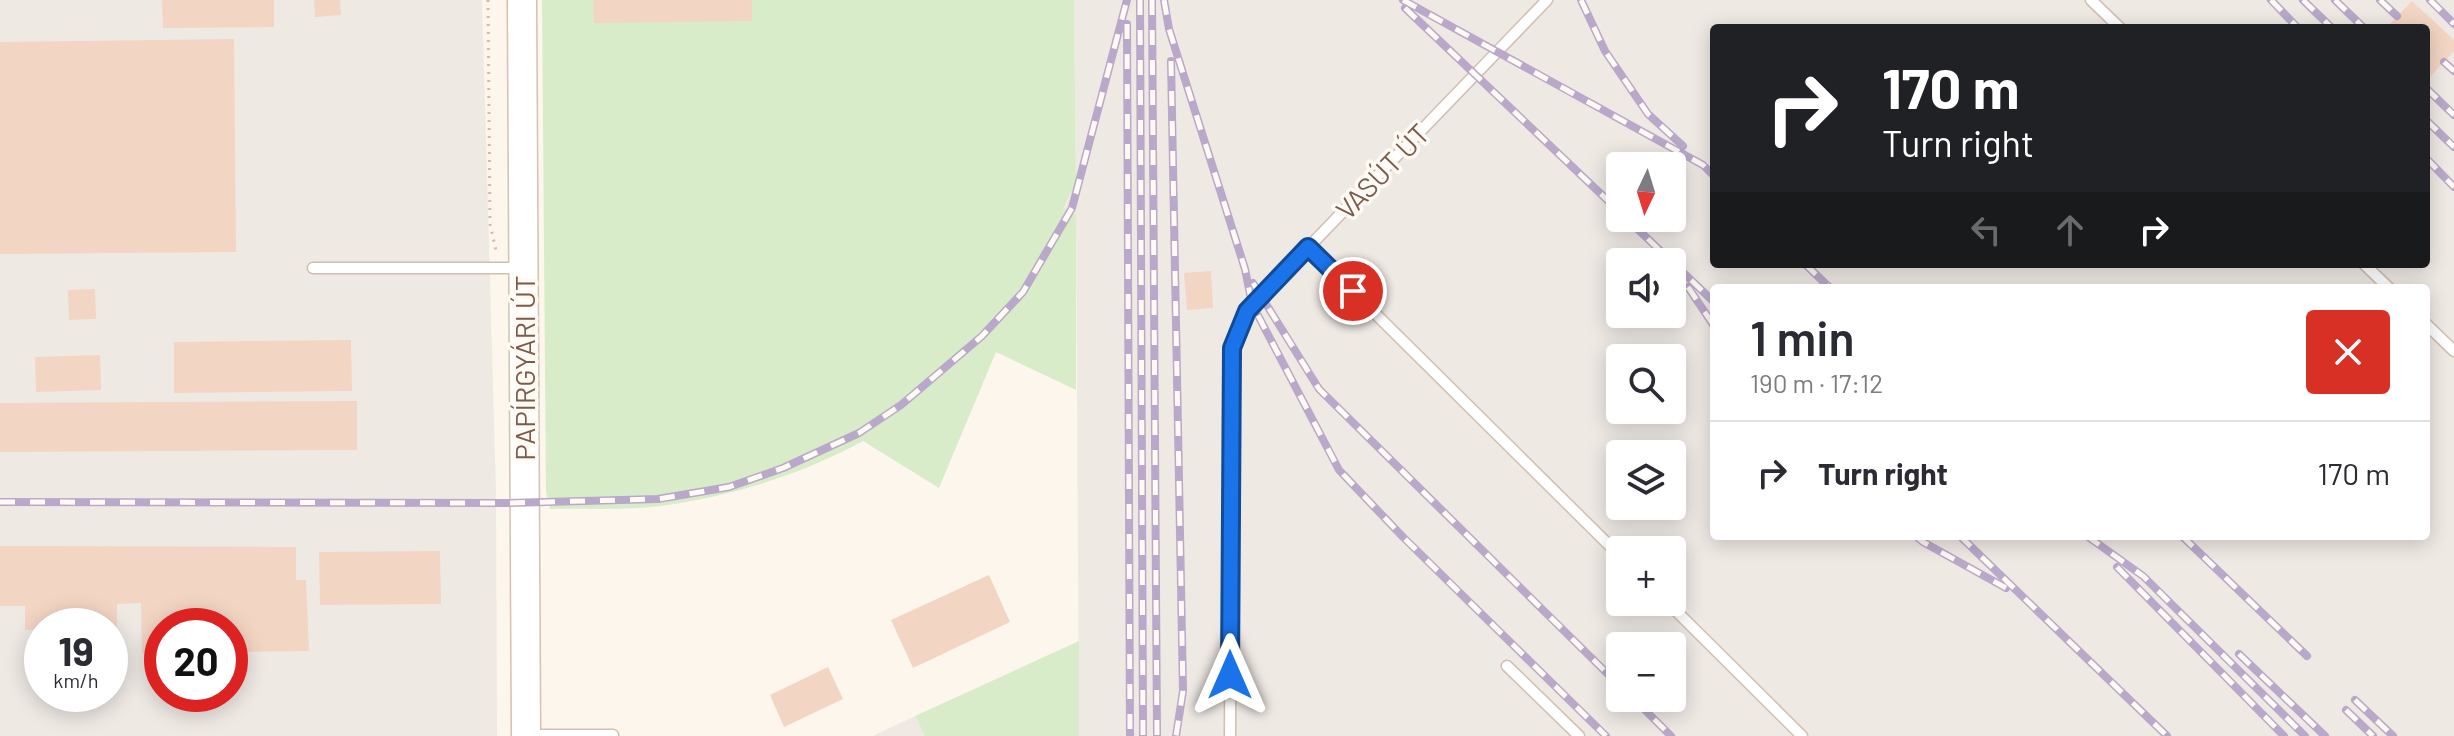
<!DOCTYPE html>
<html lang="en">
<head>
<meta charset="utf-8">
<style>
  :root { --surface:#fff; --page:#f7f7f7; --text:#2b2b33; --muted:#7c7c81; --line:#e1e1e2 }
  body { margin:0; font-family:Barlow,sans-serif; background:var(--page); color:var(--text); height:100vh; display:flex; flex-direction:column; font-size:30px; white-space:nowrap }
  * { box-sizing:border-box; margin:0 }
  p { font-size:26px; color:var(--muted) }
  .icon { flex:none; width:44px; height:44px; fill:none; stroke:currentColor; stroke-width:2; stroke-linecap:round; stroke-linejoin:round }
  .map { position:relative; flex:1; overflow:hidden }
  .sheet { position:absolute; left:1710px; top:284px; width:720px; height:256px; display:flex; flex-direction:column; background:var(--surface); border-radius:8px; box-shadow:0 4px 20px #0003 }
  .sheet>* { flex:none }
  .hud { position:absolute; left:1710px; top:24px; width:720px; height:244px; border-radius:8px; box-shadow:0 4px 20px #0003; background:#202124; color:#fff; overflow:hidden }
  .needle { width:52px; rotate:184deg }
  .buttons { position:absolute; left:1606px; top:152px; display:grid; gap:16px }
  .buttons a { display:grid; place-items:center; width:80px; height:80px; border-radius:8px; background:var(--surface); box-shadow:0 4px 20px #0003; font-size:40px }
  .speed { position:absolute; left:24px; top:608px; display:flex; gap:16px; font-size:40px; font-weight:700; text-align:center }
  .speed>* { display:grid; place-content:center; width:104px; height:104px; border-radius:50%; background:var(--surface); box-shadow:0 4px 20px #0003; line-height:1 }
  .speed small { font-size:20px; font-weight:400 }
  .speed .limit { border:12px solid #d22; background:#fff; color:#111 }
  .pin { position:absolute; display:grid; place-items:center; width:68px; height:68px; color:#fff; margin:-34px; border:4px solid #fff; border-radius:50%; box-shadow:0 2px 8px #0007 }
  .me { position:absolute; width:88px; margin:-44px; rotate:0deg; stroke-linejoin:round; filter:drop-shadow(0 0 6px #0008) }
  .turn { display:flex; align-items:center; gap:28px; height:168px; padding:0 40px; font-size:36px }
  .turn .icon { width:104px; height:104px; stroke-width:2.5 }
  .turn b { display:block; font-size:56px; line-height:68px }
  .lanes { display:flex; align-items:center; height:76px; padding:0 40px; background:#0003; justify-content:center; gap:40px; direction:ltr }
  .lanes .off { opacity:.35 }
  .round { display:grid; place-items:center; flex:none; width:84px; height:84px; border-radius:8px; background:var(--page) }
  .overview { display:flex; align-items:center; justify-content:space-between; height:136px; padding:0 40px }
  h1 { font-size:48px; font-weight:600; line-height:60px }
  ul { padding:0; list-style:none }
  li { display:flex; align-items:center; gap:24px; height:104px; padding:0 40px; border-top:2px solid var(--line) }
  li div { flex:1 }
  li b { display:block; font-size:30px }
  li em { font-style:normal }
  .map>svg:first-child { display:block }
</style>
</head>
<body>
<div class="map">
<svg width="2454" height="736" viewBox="0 0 2454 736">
  <rect width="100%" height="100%" fill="#fdf6ec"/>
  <g fill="#efe9e4" fill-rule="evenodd">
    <path d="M 0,0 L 482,0 L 496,491 L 497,736 L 0,736 ZM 42,626 L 110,626 L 110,694 L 42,694 ZM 162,626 L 230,626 L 230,694 L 162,694 Z"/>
    <path d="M 1074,0 L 2454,0 L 2454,736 L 1079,736 L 1076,215 L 1064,209 L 1076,182 ZM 1714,28 L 2426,28 L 2426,264 L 1714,264 ZM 1620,166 L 1672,166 L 1672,218 L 1620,218 ZM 1620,262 L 1672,262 L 1672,314 L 1620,314 ZM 1714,288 L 2426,288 L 2426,536 L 1714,536 ZM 1620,358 L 1672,358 L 1672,410 L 1620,410 ZM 1620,454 L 1672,454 L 1672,506 L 1620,506 ZM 1620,550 L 1672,550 L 1672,602 L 1620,602 ZM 1620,646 L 1672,646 L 1672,698 L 1620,698 Z"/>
    <polygon points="915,716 925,736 873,736"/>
  </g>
  <g fill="#d8ecc9">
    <path d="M 542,0 L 1074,0 L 1076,182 L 1064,208 L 1076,215 L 1076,390 L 996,352 L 939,488 L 863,441 C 802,474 736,495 667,505 C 629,511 588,508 550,509 L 546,492 Z"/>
    <polygon points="1079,641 1079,736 925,736 915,716"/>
  </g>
  <g fill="#f3d5c3">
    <polygon points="162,0 274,0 274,27 163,28"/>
    <polygon points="314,0 340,0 341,15 315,17"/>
    <polygon points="593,0 752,0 752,21 594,23"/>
    <polygon points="2412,1 2454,40 2454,51 2429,78 2426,75 2426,28 2386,28"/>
    <polygon points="234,39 236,252 0,254 0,42"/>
    <polygon points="1211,271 1213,308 1187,310 1184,273"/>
    <polygon points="95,289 96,319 69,320 68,290"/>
    <polygon points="351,340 352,391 174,393 174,342"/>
    <polygon points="100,355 101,390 36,392 35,357"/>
    <polygon points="357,401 357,450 0,452 0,403"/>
    <polygon points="0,546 296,547 296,580 306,580 309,651 230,652 230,626 162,626 162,652 142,653 141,603 117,604 117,652 110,652 110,626 42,626 42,629 25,630 25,606 0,606"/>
    <polygon points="440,551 441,604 320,605 319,552"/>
    <polygon points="989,575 1010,622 913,668 891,620"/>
    <polygon points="828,667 843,699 784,727 770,695"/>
  </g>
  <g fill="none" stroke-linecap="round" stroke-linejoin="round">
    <g stroke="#d1beb0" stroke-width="13">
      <g id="lane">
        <polyline points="2091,0 2120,28"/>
        <polyline points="1308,247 1620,556"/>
        <polyline points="2364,264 2389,288"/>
        <polyline points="313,268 523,268"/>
        <polyline points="2426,324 2454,351"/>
        <polyline points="1667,602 1802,736"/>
        <polyline points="1507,666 1579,736"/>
        <polyline points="528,735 613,735"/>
        <polyline points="1230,736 1232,348 1247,311 1547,0"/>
      </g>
    </g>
    <g stroke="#d6c0b0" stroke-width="31">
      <polyline id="secondary" points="522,0 526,736"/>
    </g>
    <polyline stroke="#d9b8a5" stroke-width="3" stroke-dasharray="2 6" stroke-linecap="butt" points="488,0 490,224 497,255"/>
    <use href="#lane" stroke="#fff" stroke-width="10"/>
    <use href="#secondary" stroke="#fff" stroke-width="28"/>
    <g stroke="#b9a8c9" stroke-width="8">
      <g id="rail">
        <polyline points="1140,0 1143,736"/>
        <polyline points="1152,0 1157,736"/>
        <polyline points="1164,0 1169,29 1245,269 1252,304 1339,470 1403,537 1606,736"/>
        <polyline points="1403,0 1703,165 1714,176"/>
        <polyline points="1581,0 1605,51 1648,114 1683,146"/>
        <polyline points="2271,0 2298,28"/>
        <polyline points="2303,0 2332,28"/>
        <polyline points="2335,0 2364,28"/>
        <polyline points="2380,0 2397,16"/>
        <polyline points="2430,0 2454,24"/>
        <polyline points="1405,8 1620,212"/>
        <polyline points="1127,24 1130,736"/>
        <polyline points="1171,61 1183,691 1176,736"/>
        <polyline points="2444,62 2454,71"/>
        <polyline points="2426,88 2454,115"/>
        <polyline points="2426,120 2454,147"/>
        <polyline points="2426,158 2454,187"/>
        <polyline points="1626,218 1714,302"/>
        <polyline points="1805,264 1830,288"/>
        <polyline points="1253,283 1319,389 1620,686"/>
        <polyline points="1688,287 1714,326"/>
        <polyline points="0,502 507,503 658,499 729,487 783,468 859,433 901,405 982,336 1023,292 1072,208 1127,0"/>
        <polyline points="1916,536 1923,542 2006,588"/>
        <polyline points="1960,536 2167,736"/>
        <polyline points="2087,536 2143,576 2305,736"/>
        <polyline points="2182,536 2307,656"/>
        <polyline points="2117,567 2284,736"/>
        <polyline points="2239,654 2325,736"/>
        <polyline points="1633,698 1671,736"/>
        <polyline points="2355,700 2393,736"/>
        <polyline points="2346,710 2373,736"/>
      </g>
    </g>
    <use href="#rail" stroke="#fffaf3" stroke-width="5" stroke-dasharray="15" stroke-linecap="butt"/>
  </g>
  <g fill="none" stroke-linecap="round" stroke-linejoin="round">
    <g stroke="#114b97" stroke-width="20">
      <polyline id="route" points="1230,675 1232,348 1247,311 1308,247 1353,291"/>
    </g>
    <use href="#route" stroke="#1a73e8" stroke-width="14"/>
  </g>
  <g text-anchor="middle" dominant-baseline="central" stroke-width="7" stroke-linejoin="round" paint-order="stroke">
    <g font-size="28" fill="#7a5c4d" stroke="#fffaf3">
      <text transform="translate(1382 171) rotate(-46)">VASÚT ÚT</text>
      <text transform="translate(524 368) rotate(-90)">PAPÍRGYÁRI ÚT</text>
    </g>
  </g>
</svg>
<div class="buttons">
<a><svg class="needle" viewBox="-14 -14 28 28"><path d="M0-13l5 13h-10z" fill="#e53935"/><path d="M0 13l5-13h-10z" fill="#7c7c81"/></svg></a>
<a><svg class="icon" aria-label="sound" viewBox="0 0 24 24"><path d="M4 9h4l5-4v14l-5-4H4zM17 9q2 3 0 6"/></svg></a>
<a><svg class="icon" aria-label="search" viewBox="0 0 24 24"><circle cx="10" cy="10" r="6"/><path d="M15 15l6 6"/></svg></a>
<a><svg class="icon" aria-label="layers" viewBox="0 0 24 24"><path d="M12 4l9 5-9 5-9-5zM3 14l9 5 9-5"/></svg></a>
<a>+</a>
<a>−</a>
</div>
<div class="speed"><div>19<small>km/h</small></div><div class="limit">20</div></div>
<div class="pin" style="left:1353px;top:291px;background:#d93025"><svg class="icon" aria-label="arrive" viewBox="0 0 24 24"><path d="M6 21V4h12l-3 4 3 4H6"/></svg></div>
<svg class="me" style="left:1230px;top:675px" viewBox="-20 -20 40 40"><path d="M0-17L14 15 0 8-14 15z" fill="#1a73e8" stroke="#fff" stroke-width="4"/></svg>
<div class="hud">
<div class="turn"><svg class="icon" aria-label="right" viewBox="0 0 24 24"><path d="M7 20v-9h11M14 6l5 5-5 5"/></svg><div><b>170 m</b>Turn right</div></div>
<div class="lanes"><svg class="icon off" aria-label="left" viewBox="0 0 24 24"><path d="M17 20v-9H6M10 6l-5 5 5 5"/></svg><svg class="icon off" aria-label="ahead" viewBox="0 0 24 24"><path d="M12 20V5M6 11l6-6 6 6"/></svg><svg class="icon" aria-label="right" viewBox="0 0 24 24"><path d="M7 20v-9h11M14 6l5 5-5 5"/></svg></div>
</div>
<section class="sheet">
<div class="overview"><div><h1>1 min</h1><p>190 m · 17:12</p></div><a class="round" style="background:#d93025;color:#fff"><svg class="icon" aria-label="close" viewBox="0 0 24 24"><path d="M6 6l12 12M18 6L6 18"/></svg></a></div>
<ul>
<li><svg class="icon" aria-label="right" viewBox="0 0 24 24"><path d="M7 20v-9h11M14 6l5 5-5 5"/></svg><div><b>Turn right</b></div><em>170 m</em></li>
</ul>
</section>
</div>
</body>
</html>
